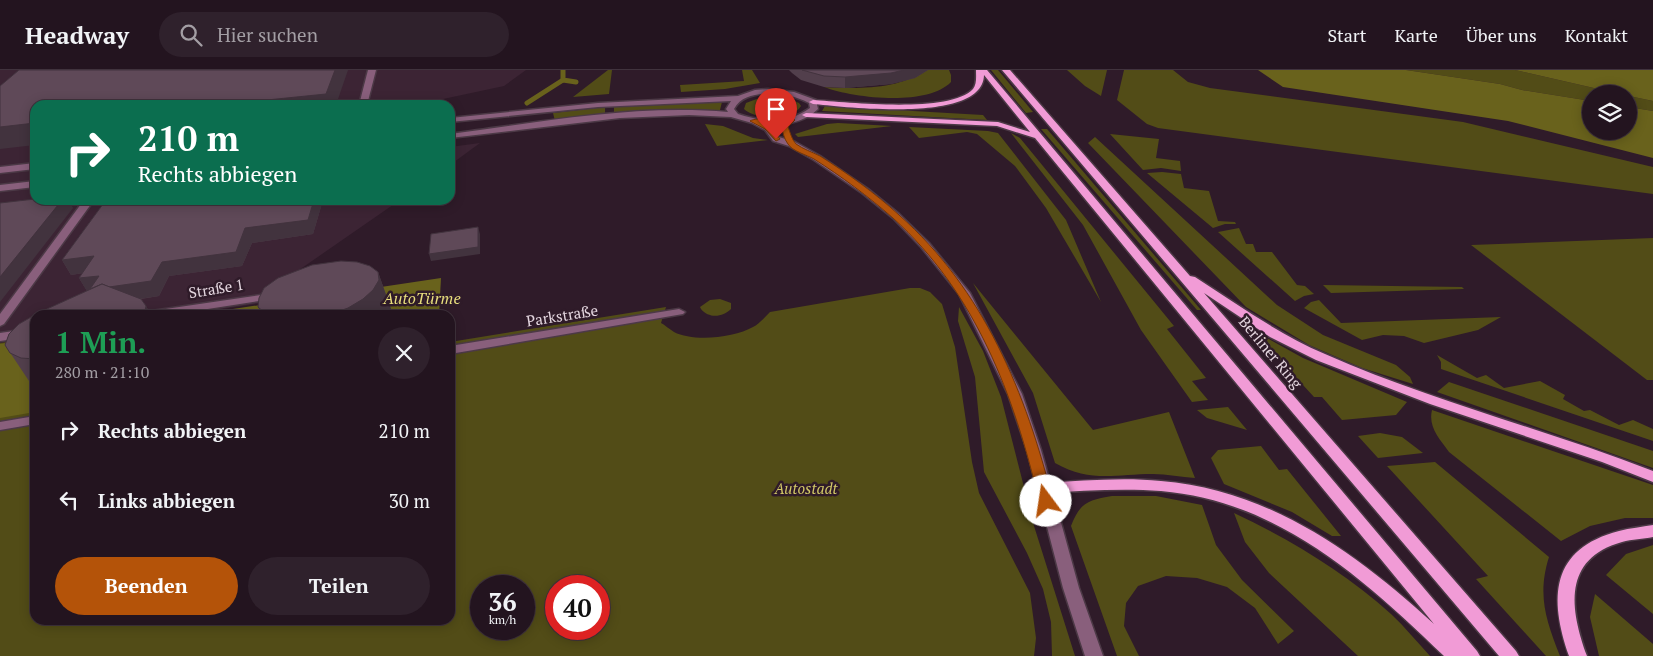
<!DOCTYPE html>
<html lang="de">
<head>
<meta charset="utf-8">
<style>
  :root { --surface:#23141f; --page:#2f212c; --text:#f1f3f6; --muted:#a39ea4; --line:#40333d; --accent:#b45309 }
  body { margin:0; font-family:"PT Serif",serif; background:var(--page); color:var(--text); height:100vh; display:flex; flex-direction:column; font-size:19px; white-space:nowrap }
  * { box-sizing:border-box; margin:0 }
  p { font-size:16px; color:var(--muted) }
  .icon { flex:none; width:28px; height:28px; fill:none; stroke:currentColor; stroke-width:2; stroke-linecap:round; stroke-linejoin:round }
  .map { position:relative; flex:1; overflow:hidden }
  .drawer { position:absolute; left:30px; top:240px; width:425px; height:315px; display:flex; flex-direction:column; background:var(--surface); border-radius:15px; box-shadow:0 2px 12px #0003,0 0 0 1px var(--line) }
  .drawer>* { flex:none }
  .hud { position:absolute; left:30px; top:30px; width:425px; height:105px; border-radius:15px; box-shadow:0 2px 12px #0003,0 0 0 1px var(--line); background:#0b6e4f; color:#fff; overflow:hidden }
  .tools { position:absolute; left:1582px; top:15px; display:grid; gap:10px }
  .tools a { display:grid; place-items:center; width:55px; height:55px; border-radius:50%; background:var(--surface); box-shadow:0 2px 12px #0003,0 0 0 1px var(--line); font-size:25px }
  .speed { position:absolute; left:470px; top:505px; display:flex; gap:10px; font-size:25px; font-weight:700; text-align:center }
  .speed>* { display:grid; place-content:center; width:65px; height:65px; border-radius:50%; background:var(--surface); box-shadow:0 2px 12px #0003,0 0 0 1px var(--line); line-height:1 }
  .speed small { font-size:12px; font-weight:400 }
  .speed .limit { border:8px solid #d22; background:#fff; color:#111 }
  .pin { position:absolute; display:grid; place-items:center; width:42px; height:42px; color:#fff; margin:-51px -21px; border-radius:50% 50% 50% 0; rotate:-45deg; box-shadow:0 0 5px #0007 }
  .pin .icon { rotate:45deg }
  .me { position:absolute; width:55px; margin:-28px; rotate:346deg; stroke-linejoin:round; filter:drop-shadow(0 0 4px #0008) }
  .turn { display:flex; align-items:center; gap:18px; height:105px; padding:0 25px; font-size:22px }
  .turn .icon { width:65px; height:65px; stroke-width:2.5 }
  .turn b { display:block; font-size:35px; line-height:42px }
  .round { display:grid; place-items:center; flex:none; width:52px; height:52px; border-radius:26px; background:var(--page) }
  .overview { display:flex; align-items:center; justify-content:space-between; height:85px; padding:0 25px }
  h1 { font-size:30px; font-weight:800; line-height:38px; color:#1e9e55 }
  .button { display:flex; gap:10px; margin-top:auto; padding:10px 25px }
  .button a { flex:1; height:58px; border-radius:30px; background:var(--accent); color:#fff; font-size:20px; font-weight:800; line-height:58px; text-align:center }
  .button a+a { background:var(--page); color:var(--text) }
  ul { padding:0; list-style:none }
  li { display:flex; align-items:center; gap:15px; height:70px; padding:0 25px }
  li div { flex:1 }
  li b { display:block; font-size:19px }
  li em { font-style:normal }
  header { display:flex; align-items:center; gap:30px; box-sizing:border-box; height:70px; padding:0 25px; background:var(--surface); border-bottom:1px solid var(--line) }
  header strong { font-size:24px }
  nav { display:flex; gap:28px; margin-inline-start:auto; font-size:18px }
  .search { width:350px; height:45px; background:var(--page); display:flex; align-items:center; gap:12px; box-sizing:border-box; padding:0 18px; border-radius:28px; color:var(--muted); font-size:19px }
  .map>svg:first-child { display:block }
</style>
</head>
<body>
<header>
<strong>Headway</strong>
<div class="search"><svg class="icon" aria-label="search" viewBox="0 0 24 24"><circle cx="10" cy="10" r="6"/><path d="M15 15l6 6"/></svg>Hier suchen</div>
<nav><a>Start</a><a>Karte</a><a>Über uns</a><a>Kontakt</a></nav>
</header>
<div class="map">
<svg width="1653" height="586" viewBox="0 0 1653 586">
  <rect width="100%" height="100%" fill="#2f1b29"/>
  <g fill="#3c2434">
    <polygon points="0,0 526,0 504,16 415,35 35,35 35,130 400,130 299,200 289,229 182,245 35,245 35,267 0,272"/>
    <polygon points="480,73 450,95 450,77"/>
  </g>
  <g fill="#524c17" fill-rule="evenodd">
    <polygon points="608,0 612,0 609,24 573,27"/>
    <polygon points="742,0 752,0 760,13 725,19 681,22 680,15 744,11"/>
    <path d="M 925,0 L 949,0 L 951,5 L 951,12 C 927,37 853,28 824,17 C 855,19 899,20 925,0 Z"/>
    <polygon points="991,0 998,0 1033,42 1026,43"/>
    <polygon points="1067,0 1107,0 1101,26 1085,16"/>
    <polygon points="1124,0 1173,0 1188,12 1210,18 1463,52 1653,97 1653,124 1158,58 1147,54 1117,30"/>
    <polygon points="1406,0 1515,0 1620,24 1591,24 1591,31 1522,20 1500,14"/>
    <path d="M 765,26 L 782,26 L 799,33 L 801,36 C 792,52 756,50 744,39 L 746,33 Z"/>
    <polygon points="1629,26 1653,31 1653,41 1629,37"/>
    <polygon points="722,32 720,40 614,45 614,36"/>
    <polygon points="825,36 983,45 987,50 822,41"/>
    <polygon points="605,37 605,46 555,51 553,43"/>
    <polygon points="838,53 892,56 798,67 795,64 827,54"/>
    <polygon points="705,54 723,56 753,68 768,70 717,76"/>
    <polygon points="909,57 988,61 998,63 1066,150 1101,232 1046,138 1015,96 977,64 967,62 919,68"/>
    <polygon points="1041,59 1047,59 1201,240 1197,240"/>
    <polygon points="1011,63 1020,68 1174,256 1167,259 1206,308 1192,311 1208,330 1192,332 1141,260 1083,155"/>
    <polygon points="1110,64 1159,69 1156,88 1180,91 1181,101 1161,98 1143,100"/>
    <polygon points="1095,67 1277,235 1323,265 1396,295 1410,307 1413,314 1362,298 1309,275 1246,237 1088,73"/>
    <polygon points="1162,102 1181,104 1184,118 1209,121 1218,151 1235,152 1236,154 1225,154 1213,158 1147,103"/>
    <polygon points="1239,158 1246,174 1253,174 1256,182 1272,182 1297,215 1305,216 1314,224 1304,226 1295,231 1218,162"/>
    <polygon points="1653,168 1653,310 1647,310 1471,175"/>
    <path d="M 973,213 L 1093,360 L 1169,342 L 1195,408 C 1181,407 1167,404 1153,404 C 1115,404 1090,413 1055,393 L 1033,323 Z"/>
    <polygon points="1323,215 1462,217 1464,219 1331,223"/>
    <path d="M 910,218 L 920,218 L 930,222 L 942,234 L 955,277 L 972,392 L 979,423 L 1030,523 L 1036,568 L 1034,586 L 0,586 L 0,273 L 35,268 L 35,550 L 450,550 L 450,272 L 666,237 L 661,253 C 665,255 669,259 674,262 C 693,272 734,268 753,257 C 759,254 765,247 770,242 ZM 481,516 L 524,516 L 524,559 L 481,559 ZM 556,516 L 599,516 L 599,559 L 556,559 Z"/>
    <path d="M 720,229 L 731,233 L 731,239 C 723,247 709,249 701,239 L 700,237 L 710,230 Z"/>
    <polygon points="1319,230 1341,253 1501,247 1478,260 1424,273 1404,266 1383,265 1362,270 1304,238 1311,232"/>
    <polygon points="959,237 983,281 1001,327 1034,456 1075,586 1052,586 1051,552 1043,519 1027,483 984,402 975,307 958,251"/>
    <polygon points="1259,267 1265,267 1303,288 1407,332 1396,345 1342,350 1322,327 1314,327"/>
    <polygon points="1437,285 1477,308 1486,305 1504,318 1540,311 1565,325 1563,329 1584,341 1590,340 1619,355 1633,350 1653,359 1653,371 1441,299 1441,292"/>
    <polygon points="1449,312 1653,381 1653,398 1437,322"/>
    <polygon points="1228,337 1247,360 1207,348 1197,340"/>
    <path d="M 1432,340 L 1653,415 L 1653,448 L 1625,448 L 1590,456 L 1561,471 L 1449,382 C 1439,368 1428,357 1432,340 Z"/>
    <polygon points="1380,363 1402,367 1423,383 1378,388 1358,366"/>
    <polygon points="1261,376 1279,400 1287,399 1341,466 1332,466 1292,442 1224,414 1211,388 1218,380"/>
    <path d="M 1435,392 L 1549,487 C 1537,525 1546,550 1560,586 L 1546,586 L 1476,509 L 1488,506 L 1387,396 Z"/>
    <path d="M 1112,426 L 1156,426 L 1202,435 L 1216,475 L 1242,510 L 1294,561 L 1278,574 L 1255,538 L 1227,517 L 1197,508 L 1166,506 L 1138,516 L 1126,533 L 1124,556 L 1139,586 L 1117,586 L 1071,456 C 1080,432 1089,430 1112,426 Z"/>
    <path d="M 1234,443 C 1291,470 1344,502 1391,544 C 1405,557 1417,572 1430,586 L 1358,586 L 1269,503 L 1245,472 Z"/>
    <polygon points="1653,475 1653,544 1606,505 1626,484"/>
    <polygon points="1595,524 1653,574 1653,586 1599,586 1590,547"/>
  </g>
  <g fill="#69621c">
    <polygon points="1258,0 1406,0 1500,14 1522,20 1591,31 1591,61 1629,61 1629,37 1653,41 1653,88 1508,51 1283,17"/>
    <polygon points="1515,0 1653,0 1653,31 1629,26 1629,24 1620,24"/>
    <polygon points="441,208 439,245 193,245"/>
    <polygon points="35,269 35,342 0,348 0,274"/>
  </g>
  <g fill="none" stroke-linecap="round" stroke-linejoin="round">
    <g stroke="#69621c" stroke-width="5">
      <polyline points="563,0 563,10 576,12"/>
      <polyline points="527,33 563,10"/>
    </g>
    <g stroke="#4c3946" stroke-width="3">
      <g id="minor">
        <polygon points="368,0 376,0 367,35 359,35"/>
        <path d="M 768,19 L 794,22 L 816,30 L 818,39 C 805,52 786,55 769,55 L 779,67 L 795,72 L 820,86 L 868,119 L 899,144 L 929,173 L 970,223 L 1022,324 L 1041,380 L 1079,518 L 1103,586 L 1085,586 L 1063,518 L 1027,380 L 1008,324 L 959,224 L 921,177 L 893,148 L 862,123 L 814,90 L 789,76 L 773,71 L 765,60 L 752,53 L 731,47 L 689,45 L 620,48 L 450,68 L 450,64 C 541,52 636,34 728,42 L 726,39 L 731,31 L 598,37 L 450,52 L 450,48 L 598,33 L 738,26 L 755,20 ZM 768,23 C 783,24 796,26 809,33 L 810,38 C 788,54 762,52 738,44 L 734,39 C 741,26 754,25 768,23 Z"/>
        <polygon points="35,93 35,99 0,103 0,97"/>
        <polygon points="35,111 35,117 0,121 0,115"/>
        <polygon points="84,130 94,130 4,254 0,256 0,244"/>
        <polygon points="274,223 278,224 280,226 278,228 169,245 139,245 145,242"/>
        <polygon points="679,239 685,242 683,244 450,284 450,276"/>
        <polygon points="35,258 35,266 0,271 0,263"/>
        <polygon points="35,346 35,354 0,360 0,352"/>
      </g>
    </g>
    <g stroke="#4c3946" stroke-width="3">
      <g id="major">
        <path d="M 976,0 L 987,0 L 1477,581 L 1480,586 L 1444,586 C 1363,508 1278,431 1161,421 C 1122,418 1082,421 1043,423 L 1038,422 L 1036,418 L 1038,414 L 1043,413 C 1082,411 1121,407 1161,411 C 1270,420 1356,483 1434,554 L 1035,68 L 997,56 L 806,47 L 802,45 L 806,43 L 998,52 L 1030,62 L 984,5 C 983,54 846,37 813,34 L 809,32 L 813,30 C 847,32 950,44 973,19 C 977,14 976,6 976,0 Z"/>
        <path d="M 1002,0 L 1010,0 L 1190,206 L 1195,207 C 1237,234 1278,264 1325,284 C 1431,331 1545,359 1653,401 L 1653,412 L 1602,392 L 1430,334 L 1316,290 L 1270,267 L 1204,223 L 1516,581 L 1519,586 L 1499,586 Z"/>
        <path d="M 1653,455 L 1653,467 C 1643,469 1632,469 1622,472 C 1562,489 1570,539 1587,586 L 1569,586 C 1549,528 1550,479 1619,461 C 1630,458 1642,457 1653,455 Z"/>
      </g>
    </g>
    <use href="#minor" fill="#895f7c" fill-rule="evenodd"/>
    <use href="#major" fill="#f19bd6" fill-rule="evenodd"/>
  </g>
  <g fill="#523f4c">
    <polygon points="789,0 928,0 915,8 891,14 845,18 824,17 801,10 792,3"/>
    <polygon points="106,130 323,130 313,164 252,173 242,196 169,206 159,226 141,229 146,236 151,245 35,245 35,320 5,275 9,264 19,254 38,243 87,221 79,208 83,203 71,205 62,190"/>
    <polygon points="378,202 391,239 391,245 262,245 258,237"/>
  </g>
  <g fill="#42333e">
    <polygon points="335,0 348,0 336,35 218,35"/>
    <polygon points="904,0 928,0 915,8 891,14 845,18 845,7"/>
    <polygon points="35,53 35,75 0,79 0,57"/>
    <polygon points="62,130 69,130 73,138 0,232 0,207"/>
    <polygon points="314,130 323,130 313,164 252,173 242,196 169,206 159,226 99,235 88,223 79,208 245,158"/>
    <polygon points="478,157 480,164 480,184 431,191 429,184"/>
    <polygon points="94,186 102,200 71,205 62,190"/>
    <polygon points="378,202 391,239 391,245 326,245"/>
    <polygon points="146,236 151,245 143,245"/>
  </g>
  <g fill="#5f4958" stroke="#42333e">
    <polygon points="19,0 335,0 326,24 218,35 133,35 130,33 128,35 35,35 35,53 0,57 0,16"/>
    <polygon points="802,0 904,0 891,3 845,7 824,6"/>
    <polygon points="35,129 35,130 62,130 0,207 0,133"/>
    <polygon points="106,130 314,130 308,150 245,158 236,182 162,192 151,211 109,217 102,214 90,219 99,206 79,208 94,186 62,190"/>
    <polygon points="478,157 478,177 429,184 431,164"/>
    <polygon points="341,191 357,192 370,196 378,202 379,210 373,220 363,229 348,238 331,244 326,245 268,245 266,244 258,237 259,228 264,218 278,208 312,195"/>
    <polygon points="102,214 141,229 146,236 144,245 35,245 35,289 21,288 10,283 5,275 9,264 19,254 38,243"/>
  </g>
  <path fill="#b45309" stroke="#753606" d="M 792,48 L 795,50 L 788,57 C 790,62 792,70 796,74 C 803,79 812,82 820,86 C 847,103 875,123 899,145 C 984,220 1026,323 1053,431 L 1051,434 L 1041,434 L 1039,431 C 1014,325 976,223 893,148 C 869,127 841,106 814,89 C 807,85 792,81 788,74 C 784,69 783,62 781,56 L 783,53 L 766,54 L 770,56 L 780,69 L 776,71 L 765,59 L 750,51 C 756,47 782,49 792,48 Z"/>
  <g text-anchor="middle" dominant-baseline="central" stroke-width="5" stroke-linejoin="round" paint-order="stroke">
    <g font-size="15" fill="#e3d5de" stroke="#2f1b29">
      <text transform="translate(216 218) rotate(-9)">Straße 1</text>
      <text transform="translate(562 245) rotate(-9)">Parkstraße</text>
      <text transform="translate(1271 282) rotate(50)">Berliner Ring</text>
    </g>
    <g font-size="15" font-style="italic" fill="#d2c867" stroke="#2f1b29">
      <text x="806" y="418">Autostadt</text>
    </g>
    <g font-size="16" font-style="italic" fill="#e8de7d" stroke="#2f1b29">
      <text x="422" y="228">AutoTürme</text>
    </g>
  </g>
</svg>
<div class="tools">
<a><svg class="icon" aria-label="layers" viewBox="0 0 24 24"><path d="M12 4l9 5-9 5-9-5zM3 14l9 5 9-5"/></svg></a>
</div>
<div class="speed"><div>36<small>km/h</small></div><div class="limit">40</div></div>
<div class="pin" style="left:776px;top:69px;background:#d93025"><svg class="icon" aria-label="arrive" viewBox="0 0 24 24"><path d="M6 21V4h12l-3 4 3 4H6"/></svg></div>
<svg class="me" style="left:1046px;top:431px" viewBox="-20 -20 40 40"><circle r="19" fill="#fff"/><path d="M0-13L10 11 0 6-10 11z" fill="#b45309"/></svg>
<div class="hud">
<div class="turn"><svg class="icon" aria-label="right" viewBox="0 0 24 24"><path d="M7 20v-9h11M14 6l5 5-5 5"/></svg><div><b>210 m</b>Rechts abbiegen</div></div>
</div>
<section class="drawer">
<div class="overview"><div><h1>1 Min.</h1><p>280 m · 21:10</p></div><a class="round"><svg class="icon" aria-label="close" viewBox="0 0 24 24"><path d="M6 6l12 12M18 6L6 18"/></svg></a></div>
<ul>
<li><svg class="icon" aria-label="right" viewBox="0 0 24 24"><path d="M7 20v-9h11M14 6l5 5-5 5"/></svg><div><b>Rechts abbiegen</b></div><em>210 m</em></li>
<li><svg class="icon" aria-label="left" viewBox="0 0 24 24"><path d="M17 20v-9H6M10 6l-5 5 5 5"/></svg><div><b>Links abbiegen</b></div><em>30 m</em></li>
</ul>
<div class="button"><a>Beenden</a><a>Teilen</a></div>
</section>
</div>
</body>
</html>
